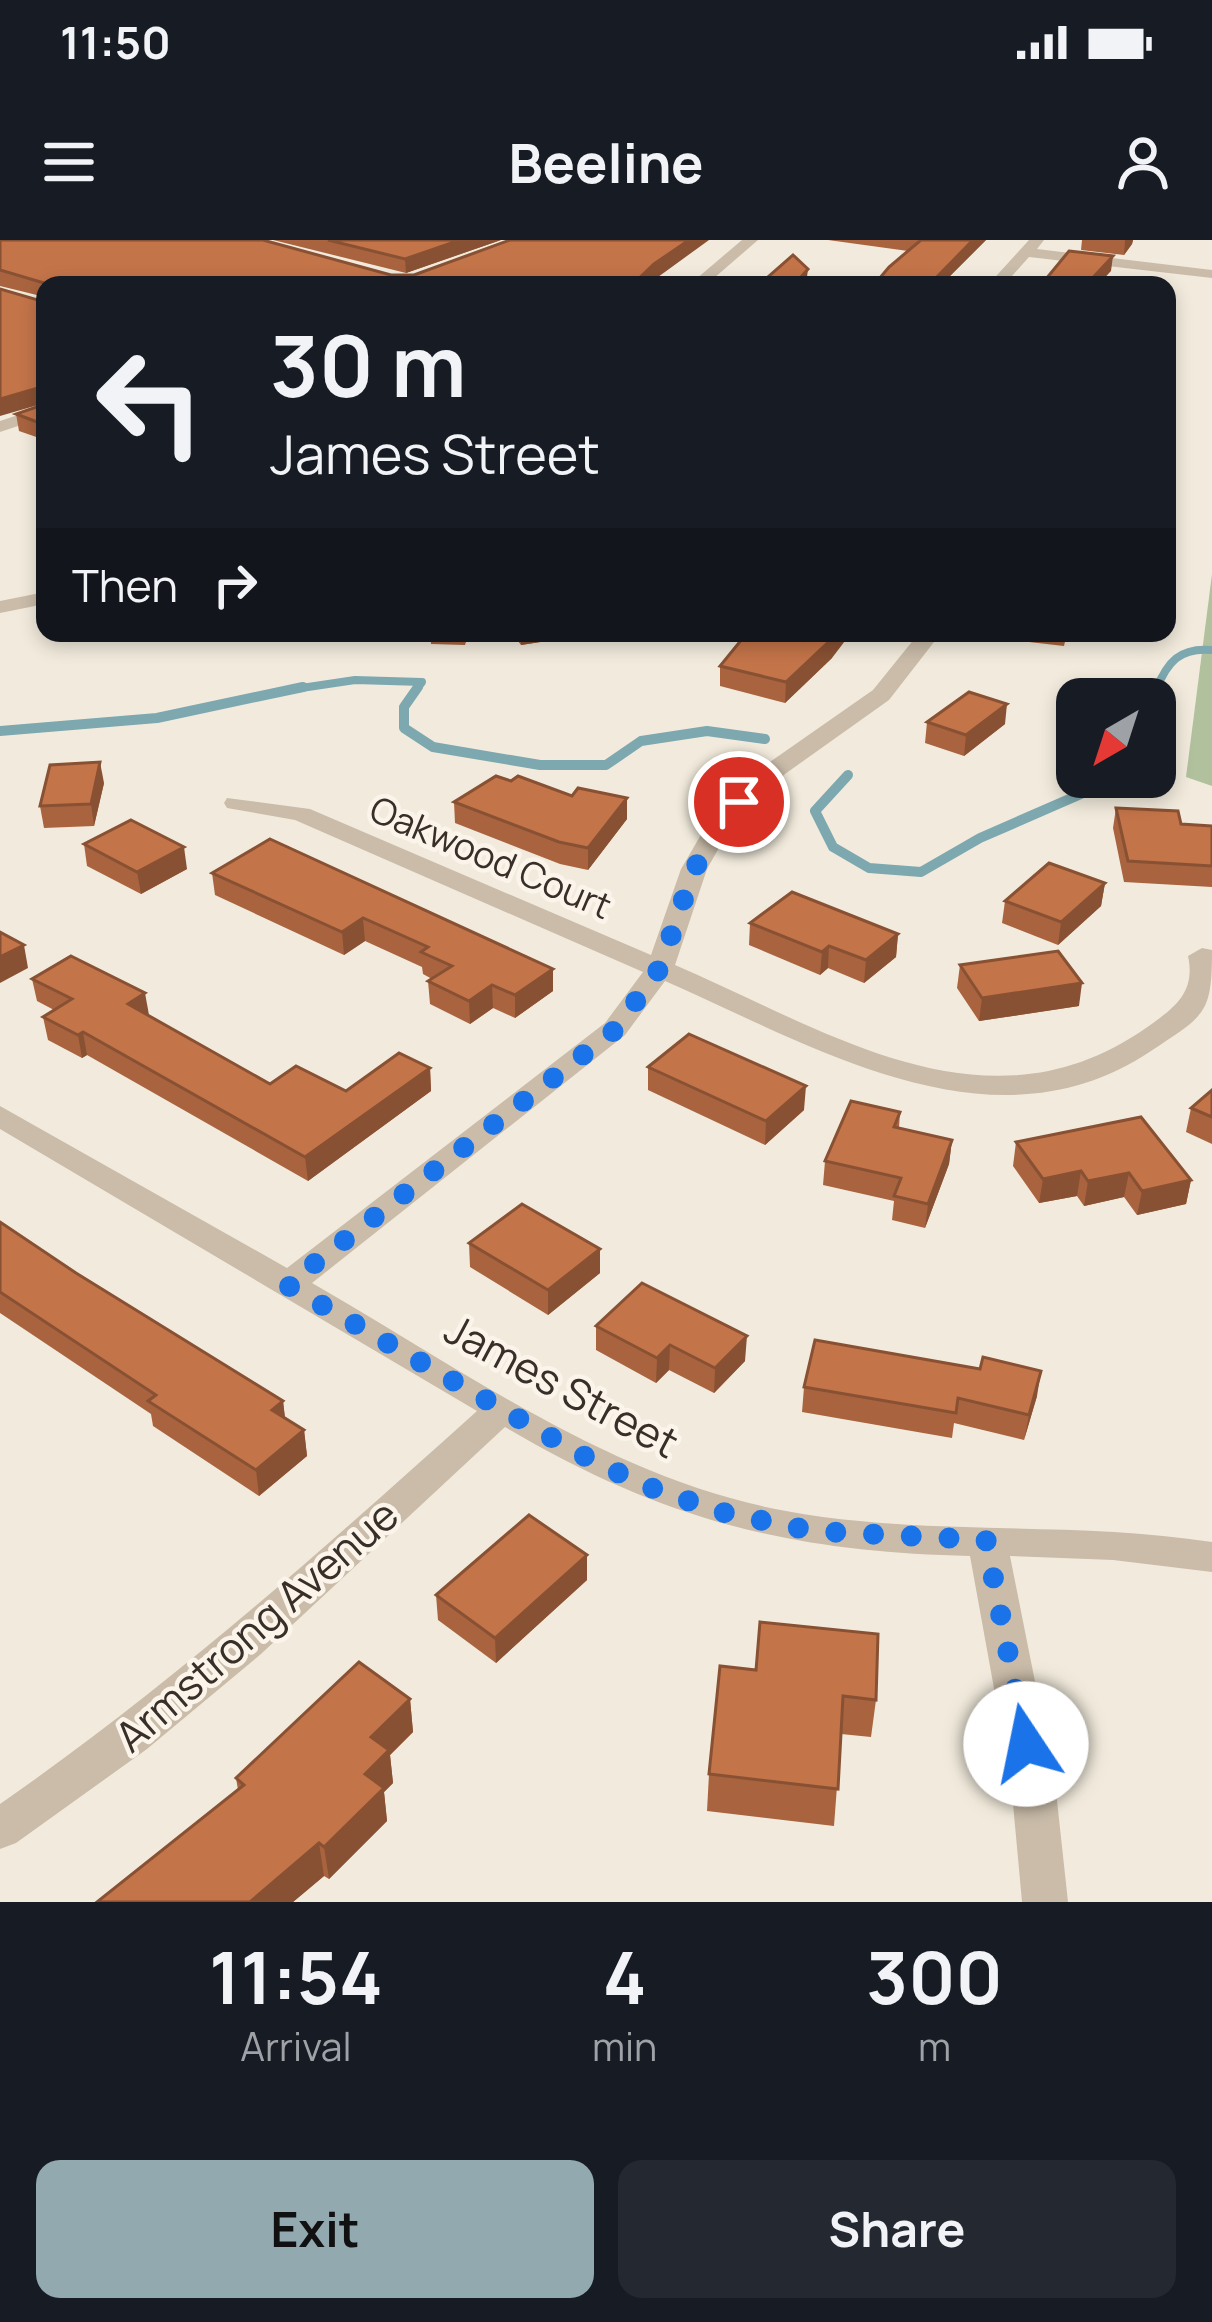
<!DOCTYPE html>
<html lang="en">
<head>
<meta charset="utf-8">
<style>
  :root { --surface:#171b24; --page:#242831; --text:#f1f3f6; --muted:#9ea1a6; --accent:#92a9af }
  body { margin:0; font-family:Manrope,sans-serif; background:var(--page); color:var(--text); height:100vh; display:flex; flex-direction:column; font-size:45px; white-space:nowrap }
  * { box-sizing:border-box; margin:0 }
  p { font-size:39px; color:var(--muted) }
  .icon { flex:none; width:66px; height:66px; fill:none; stroke:currentColor; stroke-width:2; stroke-linecap:round; stroke-linejoin:round }
  .map { position:relative; height:1662px; overflow:hidden }
  .drawer { display:flex; flex-direction:column; background:var(--surface); flex:1 }
  .drawer>* { flex:none }
  .hud { position:absolute; left:36px; top:36px; width:1140px; height:366px; border-radius:24px; box-shadow:0 6px 18px #0003; background:#171b24; color:var(--text); overflow:hidden }
  .needle { width:78px; rotate:219deg }
  .controls { position:absolute; left:1056px; top:438px; display:grid; gap:24px }
  .controls a { display:grid; place-items:center; width:120px; height:120px; border-radius:24px; background:var(--surface); box-shadow:0 6px 18px #0003; font-size:60px }
  .pin { position:absolute; display:grid; place-items:center; width:102px; height:102px; color:#fff; margin:-51px; border:6px solid #fff; border-radius:50%; box-shadow:0 3px 12px #0007 }
  .me { position:absolute; width:132px; margin:-66px; rotate:349deg; stroke-linejoin:round; filter:drop-shadow(0 0 9px #0008) }
  .turn { display:flex; align-items:center; gap:42px; height:252px; padding:0 36px; font-size:54px }
  .turn .icon { width:156px; height:156px; stroke-width:2.5 }
  .turn b { display:block; font-size:84px; line-height:102px }
  .then { display:flex; align-items:center; height:114px; padding:0 36px; background:#0003; gap:24px; font-size:45px }
  .eta { display:flex; justify-content:space-evenly; align-items:center; height:204px; text-align:center }
  .eta b { font-size:72px; font-weight:700; line-height:84px }
  .button { display:flex; gap:24px; margin-top:auto; padding:24px 36px }
  .button a { flex:1; height:138px; border-radius:24px; background:var(--accent); color:#111; font-size:48px; font-weight:700; line-height:138px; text-align:center }
  .button a+a { background:var(--page); color:var(--text) }
  .status { display:flex; justify-content:space-between; align-items:center; height:84px; padding:0 60px; background:var(--surface); direction:ltr }
  .status svg { height:33px; fill:currentColor }
  header { display:flex; justify-content:space-between; align-items:center; height:156px; padding:0 36px; background:var(--surface); font-size:54px; font-weight:700 }
  .map>svg:first-child { display:block }
</style>
</head>
<body>
<div class="status"><b>11:50</b><svg viewBox="0 0 49 12"><path d="M0 12V9h3v3zM5 12V6h3v6zM10 12V3h3v9zM15 12V0h3v12zM26 1h20v11H26zM47 4h2v5h-2z"/></svg></div>
<header><svg class="icon" aria-label="menu" viewBox="0 0 24 24"><path d="M4 6h16M4 12h16M4 18h16"/></svg>Beeline<svg class="icon" aria-label="person" viewBox="0 0 24 24"><circle cx="12" cy="8" r="4"/><path d="M4 21q1-7 8-7t8 7"/></svg></header>
<div class="map">
<svg width="1212" height="1662" viewBox="0 0 1212 1662">
  <rect width="100%" height="100%" fill="#f2ebdd"/>
  <polygon fill="#b1c19d" points="1212,334 1212,546 1186,537"/>
  <g fill="none" stroke-linecap="round" stroke-linejoin="round">
    <g stroke="#7da8af" stroke-width="8">
      <polyline points="288,450 355,440 422,442 416,450"/>
      <path d="M 1156,450 C 1167,422 1180,407 1212,410"/>
    </g>
    <g stroke="#7da8af" stroke-width="10">
      <polyline points="418,447 404,467 404,488 433,507 540,525 606,525 641,501 707,491 765,499"/>
      <polyline points="1153,459 1158,447"/>
      <polyline points="0,491 157,478 303,447"/>
      <polyline points="848,535 815,571 833,607 869,628 921,632 980,598 1120,537"/>
    </g>
    <g fill="#cabca9" fill-rule="evenodd">
      <polygon points="742,0 758,0 706,45 689,45"/>
      <polygon points="1029,0 1044,0 1037,9 1212,30 1212,38 1029,17 1004,45 988,45"/>
      <polygon points="45,166 45,177 0,192 0,181"/>
      <polygon points="45,352 45,364 0,373 0,361"/>
      <path d="M 919,393 L 941,393 L 889,460 L 785,534 L 729,590 L 707,629 L 675,725 C 829,791 987,899 1146,788 C 1174,768 1196,753 1188,716 L 1202,708 L 1212,710 C 1212,775 1205,775 1151,811 C 994,917 814,806 665,741 L 625,795 L 312,1043 C 462,1129 613,1240 786,1271 C 926,1297 1070,1280 1212,1302 L 1212,1332 L 1113,1320 L 1010,1316 L 1055,1542 L 1068,1662 L 1022,1662 L 1011,1542 L 970,1316 C 790,1312 662,1280 505,1187 L 261,1414 L 147,1509 L 16,1603 L 0,1609 L 0,1564 C 174,1443 320,1312 477,1171 L 0,889 L 0,866 L 287,1028 L 605,783 L 643,732 L 295,580 L 227,568 L 224,563 L 227,558 L 310,569 L 651,715 L 681,629 L 709,581 L 767,524 L 873,450 Z"/>
    </g>
  </g>
  <g fill="#a9643f">
    <polygon points="0,0 391,35 654,39 45,45 45,57 0,46"/>
    <polygon points="273,0 501,0 406,33"/>
    <polygon points="828,0 986,0 941,45 874,45 908,11"/>
    <polygon points="1082,0 1133,0 1132,4 1124,15 1081,10"/>
    <polygon points="45,164 45,200 19,191 16,174"/>
    <polygon points="430,393 469,393 465,405 431,404"/>
    <polygon points="512,393 598,393 521,405"/>
    <polygon points="1012,393 1067,393 1064,406 1011,400"/>
    <polygon points="832,418 785,463 720,446 720,426"/>
    <polygon points="927,482 1005,484 964,516 925,503"/>
    <polygon points="511,541 572,556 627,558 627,579 588,630 560,624 455,583 454,562"/>
    <polygon points="104,543 94,586 44,588 40,566"/>
    <polygon points="1116,568 1181,584 1212,586 1212,647 1124,642 1113,588"/>
    <polygon points="270,599 553,751 515,778 493,768 470,784 430,764 428,741 432,739 423,734 422,727 365,701 344,715 215,655 212,633"/>
    <polygon points="84,604 187,629 141,654 87,626"/>
    <polygon points="1105,643 1101,666 1058,705 1002,683 1005,661"/>
    <polygon points="750,683 898,694 896,717 864,743 828,728 820,735 749,705"/>
    <polygon points="960,725 1079,766 979,781 957,748"/>
    <polygon points="32,739 149,776 270,844 346,851 430,828 431,851 308,941 87,815 82,818 48,800 43,777 54,770 37,761"/>
    <polygon points="648,827 804,870 765,905 648,850"/>
    <polygon points="1212,850 1212,904 1186,892 1191,868"/>
    <polygon points="900,872 899,888 952,900 949,924 925,988 892,980 894,961 823,945 825,921"/>
    <polygon points="1016,902 1191,940 1186,964 1137,975 1124,957 1084,966 1077,956 1039,963 1013,926"/>
    <polygon points="0,982 76,1033 283,1161 285,1179 304,1190 307,1216 259,1256 153,1186 151,1174 0,1073"/>
    <polygon points="469,1003 600,1033 548,1075 470,1027"/>
    <polygon points="596,1086 745,1121 714,1153 669,1130 656,1143 596,1110"/>
    <polygon points="980,1129 1037,1156 1024,1200 954,1183 952,1198 802,1172 804,1147"/>
    <polygon points="587,1315 587,1340 496,1423 438,1380 436,1355"/>
    <polygon points="756,1430 876,1460 871,1497 841,1494 834,1586 707,1571 709,1534"/>
    <polygon points="410,1459 413,1492 390,1515 393,1543 384,1552 387,1581 329,1639 324,1636 293,1662 97,1662 238,1550 236,1538"/>
  </g>
  <g fill="#895133">
    <polygon points="460,0 501,0 406,33 405,19"/>
    <polygon points="689,0 709,0 647,45 632,45 654,24"/>
    <polygon points="973,0 986,0 941,45 929,45"/>
    <polygon points="1125,0 1133,0 1132,4 1124,15"/>
    <polygon points="1113,16 1111,31 1098,45 1086,45"/>
    <polygon points="808,29 806,45 794,45"/>
    <polygon points="45,146 45,163 0,176 0,159"/>
    <polygon points="521,393 598,393 521,405"/>
    <polygon points="838,393 851,393 832,418 785,463 786,442"/>
    <polygon points="1007,464 1005,484 964,516 966,495"/>
    <polygon points="100,522 104,543 94,586 91,564"/>
    <polygon points="627,558 627,579 588,630 588,608"/>
    <polygon points="184,607 187,629 141,654 137,632"/>
    <polygon points="1105,643 1101,666 1058,705 1061,682"/>
    <polygon points="363,678 365,701 344,715 342,692"/>
    <polygon points="898,694 896,717 864,743 866,720"/>
    <polygon points="24,705 28,728 0,743 0,717"/>
    <polygon points="829,706 828,728 820,735 822,712"/>
    <polygon points="553,729 553,751 515,778 515,755"/>
    <polygon points="1082,743 1079,766 979,781 982,758"/>
    <polygon points="492,745 493,768 470,784 469,761"/>
    <polygon points="145,753 149,775 128,764"/>
    <polygon points="83,792 87,815 82,818 78,795"/>
    <polygon points="430,828 431,851 308,941 305,917"/>
    <polygon points="806,846 804,870 765,905 766,881"/>
    <polygon points="952,900 949,924 925,988 928,964"/>
    <polygon points="1081,931 1077,956 1039,963 1043,939"/>
    <polygon points="1129,933 1124,957 1084,966 1088,941"/>
    <polygon points="1191,940 1186,964 1137,975 1142,951"/>
    <polygon points="600,1009 600,1033 548,1075 548,1050"/>
    <polygon points="747,1096 745,1121 714,1153 715,1128"/>
    <polygon points="670,1105 669,1130 656,1143 657,1118"/>
    <polygon points="1041,1131 1037,1156 1024,1200 1029,1175"/>
    <polygon points="283,1161 286,1186 272,1170"/>
    <polygon points="304,1190 307,1216 259,1256 256,1230"/>
    <polygon points="587,1315 587,1340 496,1423 495,1398"/>
    <polygon points="410,1459 413,1492 390,1515 393,1543 384,1552 387,1581 329,1639 324,1607 365,1534 371,1497"/>
    <polygon points="319,1603 324,1636 293,1662 250,1662"/>
  </g>
  <g fill="#c47449" stroke="#895133" stroke-width="3">
    <polygon points="0,0 263,0 391,35 414,35 510,0 689,0 654,24 632,45 45,45 45,48 44,43 0,30"/>
    <polygon points="328,0 460,0 405,19"/>
    <polygon points="921,0 973,0 929,45 874,45 889,27"/>
    <polygon points="1069,11 1113,16 1086,45 1041,45"/>
    <polygon points="793,15 808,29 794,45 759,45"/>
    <polygon points="0,49 41,61 45,59 45,146 0,159"/>
    <polygon points="45,164 45,185 16,174"/>
    <polygon points="747,393 838,393 786,442 720,426"/>
    <polygon points="969,452 1007,464 966,495 927,482"/>
    <polygon points="100,522 91,564 40,566 50,525"/>
    <polygon points="496,536 511,541 518,536 572,556 578,548 627,558 588,608 559,602 454,562"/>
    <polygon points="1116,568 1178,571 1181,584 1212,586 1212,626 1128,621"/>
    <polygon points="131,580 184,607 137,632 84,604"/>
    <polygon points="270,599 553,729 515,755 492,745 469,761 428,741 452,726 421,712 428,707 363,678 342,692 212,633"/>
    <polygon points="1049,623 1105,643 1061,682 1005,661"/>
    <polygon points="792,652 898,694 866,720 829,706 822,712 750,683"/>
    <polygon points="0,692 24,705 0,717"/>
    <polygon points="1058,711 1082,743 982,758 960,725"/>
    <polygon points="71,716 145,753 128,764 270,844 296,826 346,851 399,813 430,828 305,917 83,792 78,795 43,777 72,759 32,739"/>
    <polygon points="689,794 806,846 766,881 648,827"/>
    <polygon points="1212,850 1212,877 1191,868"/>
    <polygon points="851,861 900,872 894,887 952,900 928,964 894,956 901,938 825,921"/>
    <polygon points="1141,877 1191,940 1142,951 1129,933 1088,941 1081,931 1043,939 1016,902"/>
    <polygon points="522,964 600,1009 548,1050 469,1003"/>
    <polygon points="0,982 76,1033 283,1161 272,1170 304,1190 256,1230 148,1161 156,1155 0,1052"/>
    <polygon points="642,1043 747,1096 715,1128 670,1105 657,1118 596,1086"/>
    <polygon points="815,1100 980,1129 983,1117 1041,1131 1029,1175 958,1158 956,1173 804,1147"/>
    <polygon points="529,1275 587,1315 495,1398 436,1355"/>
    <polygon points="760,1382 878,1394 876,1460 843,1456 838,1549 709,1534 720,1426 756,1430"/>
    <polygon points="359,1422 410,1459 371,1497 389,1510 365,1534 384,1548 324,1607 319,1603 250,1662 97,1662 244,1545 236,1538"/>
  </g>
  <g fill="none" stroke-linecap="round" stroke-linejoin="round">
    <polyline stroke="#1a73e8" stroke-width="21" stroke-dasharray="0 37.8" points="739,562 694,629 660,728 615,790 287,1045 580,1214 643,1245 721,1272 813,1291 986,1300 1026,1504"/>
  </g>
  <g text-anchor="middle" dominant-baseline="central" stroke-width="9" stroke-linejoin="round" paint-order="stroke">
    <g font-size="36" fill="#382f29" stroke="#faf4ea">
      <text transform="translate(491 617) rotate(23)">Oakwood Court</text>
    </g>
    <g font-size="42" fill="#382f29" stroke="#faf4ea">
      <text transform="translate(562 1145) rotate(28)">James Street</text>
      <text transform="translate(256 1385) rotate(-41)">Armstrong Avenue</text>
    </g>
  </g>
</svg>
<div class="controls">
<a><svg class="needle" viewBox="-14 -14 28 28"><path d="M0-13l5 13h-10z" fill="#e53935"/><path d="M0 13l5-13h-10z" fill="#9ea1a6"/></svg></a>
</div>
<div class="pin" style="left:739px;top:562px;background:#d93025"><svg class="icon" aria-label="arrive" viewBox="0 0 24 24"><path d="M6 21V4h12l-3 4 3 4H6"/></svg></div>
<svg class="me" style="left:1026px;top:1504px" viewBox="-20 -20 40 40"><circle r="19" fill="#fff"/><path d="M0-13L10 11 0 6-10 11z" fill="#1a73e8"/></svg>
<div class="hud">
<div class="turn"><svg class="icon" aria-label="left" viewBox="0 0 24 24"><path d="M17 20v-9H6M10 6l-5 5 5 5"/></svg><div><b>30 m</b>James Street</div></div>
<div class="then">Then<svg class="icon" aria-label="right" viewBox="0 0 24 24"><path d="M7 20v-9h11M14 6l5 5-5 5"/></svg></div>
</div>
</div>
<section class="drawer">
<div class="eta">
<div><b>11:54</b><p>Arrival</p></div>
<div><b>4</b><p>min</p></div>
<div><b>300</b><p>m</p></div>
</div>
<div class="button"><a>Exit</a><a>Share</a></div>
</section>
</body>
</html>
